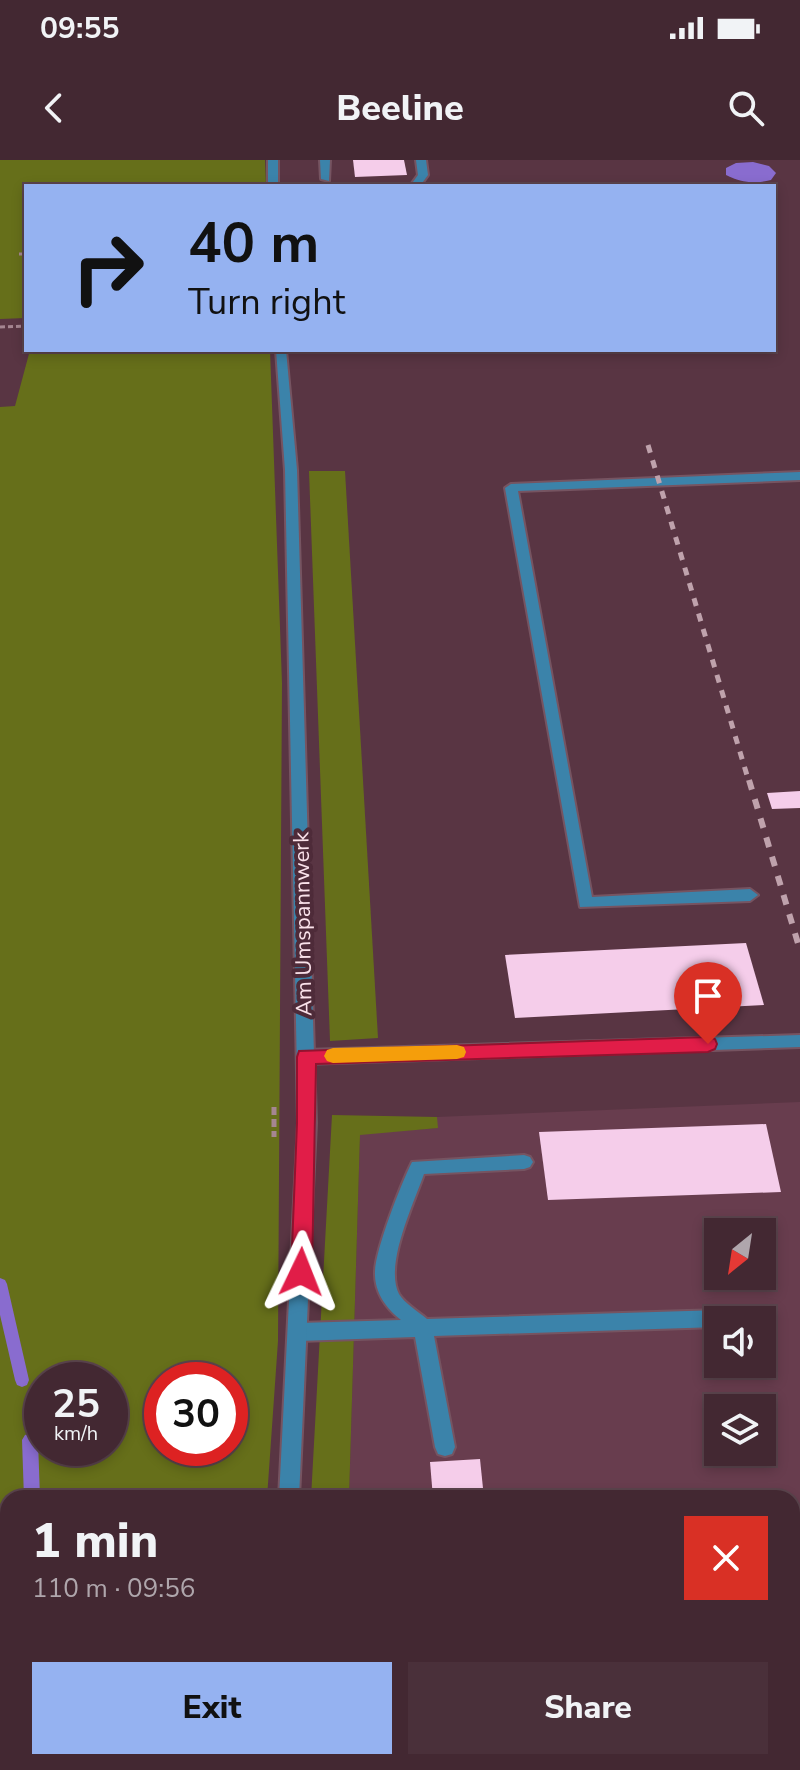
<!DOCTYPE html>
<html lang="en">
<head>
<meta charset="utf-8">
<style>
  :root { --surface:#432832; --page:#4a303a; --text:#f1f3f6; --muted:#afa6ac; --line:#5b444d; --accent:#95b2f1 }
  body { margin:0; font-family:"Nunito Sans",sans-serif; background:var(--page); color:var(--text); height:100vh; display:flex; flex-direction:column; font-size:30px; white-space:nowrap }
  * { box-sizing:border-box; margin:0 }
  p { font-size:26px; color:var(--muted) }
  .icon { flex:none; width:44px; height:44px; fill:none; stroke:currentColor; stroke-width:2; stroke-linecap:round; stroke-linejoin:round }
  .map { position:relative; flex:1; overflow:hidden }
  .side { position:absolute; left:0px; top:1330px; width:800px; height:280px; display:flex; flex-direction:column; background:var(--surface); border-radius:24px 24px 0 0; box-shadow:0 4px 12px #0003,0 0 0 2px var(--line) }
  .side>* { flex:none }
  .banner { position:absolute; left:24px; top:24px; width:752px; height:168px; border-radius:0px; box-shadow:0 4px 12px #0003,0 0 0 2px var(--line); background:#95b2f1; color:#111; overflow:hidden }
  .needle { width:52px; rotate:210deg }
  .tools { position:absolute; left:704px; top:1058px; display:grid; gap:16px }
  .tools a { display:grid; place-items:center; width:72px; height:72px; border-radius:0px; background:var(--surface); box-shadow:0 4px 12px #0003,0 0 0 2px var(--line); font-size:40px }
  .speed { position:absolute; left:24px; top:1202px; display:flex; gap:16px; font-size:40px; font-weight:700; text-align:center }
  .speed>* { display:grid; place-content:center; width:104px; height:104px; border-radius:50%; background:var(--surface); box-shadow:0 4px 12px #0003,0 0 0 2px var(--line); line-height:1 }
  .speed small { font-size:20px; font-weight:400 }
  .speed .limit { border:12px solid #d22; background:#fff; color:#111 }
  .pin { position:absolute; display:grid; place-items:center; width:68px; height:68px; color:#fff; margin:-82px -34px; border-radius:50% 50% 50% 0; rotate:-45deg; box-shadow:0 0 8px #0007 }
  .pin .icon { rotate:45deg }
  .me { position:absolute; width:88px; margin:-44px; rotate:2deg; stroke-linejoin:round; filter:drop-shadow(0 0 6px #0008) }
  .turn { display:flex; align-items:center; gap:28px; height:168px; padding:0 32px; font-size:36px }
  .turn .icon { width:104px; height:104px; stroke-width:2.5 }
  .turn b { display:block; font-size:56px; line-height:68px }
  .round { display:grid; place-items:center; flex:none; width:84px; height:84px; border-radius:0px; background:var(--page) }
  .summary { display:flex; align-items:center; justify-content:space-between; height:136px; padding:0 32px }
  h1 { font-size:48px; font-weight:800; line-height:60px }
  .primary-button { display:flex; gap:16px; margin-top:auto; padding:16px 32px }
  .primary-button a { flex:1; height:92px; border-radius:0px; background:var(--accent); color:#111; font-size:32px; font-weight:800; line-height:92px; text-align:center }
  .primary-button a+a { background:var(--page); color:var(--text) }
  .status { display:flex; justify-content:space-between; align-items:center; height:56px; padding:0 40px; background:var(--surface); direction:ltr }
  .status svg { height:22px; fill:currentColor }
  header { display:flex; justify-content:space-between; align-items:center; height:104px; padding:0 32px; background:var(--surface); font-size:36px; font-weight:800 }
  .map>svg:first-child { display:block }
</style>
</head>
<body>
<div class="status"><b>09:55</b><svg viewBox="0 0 49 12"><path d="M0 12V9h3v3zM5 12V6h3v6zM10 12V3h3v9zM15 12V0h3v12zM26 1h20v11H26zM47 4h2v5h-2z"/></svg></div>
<header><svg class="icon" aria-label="back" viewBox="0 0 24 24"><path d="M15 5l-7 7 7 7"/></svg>Beeline<svg class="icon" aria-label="search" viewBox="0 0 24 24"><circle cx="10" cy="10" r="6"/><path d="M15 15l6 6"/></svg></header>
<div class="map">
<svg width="800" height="1610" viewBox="0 0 800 1610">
  <rect width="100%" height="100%" fill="#593543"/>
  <path fill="#683d4e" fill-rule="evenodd" d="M 800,942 L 800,1610 L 343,1610 L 344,1602 L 792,1602 L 792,1338 L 349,1338 L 360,974 L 437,968 L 437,957 ZM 718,1072 L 762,1072 L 762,1116 L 718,1116 ZM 718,1160 L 762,1160 L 762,1204 L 718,1204 ZM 718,1248 L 762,1248 L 762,1292 L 718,1292 Z"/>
  <g fill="#666f1a" fill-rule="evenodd">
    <polygon points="0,0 265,0 266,26 26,26 26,158 0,159"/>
    <path d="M 30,190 L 270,190 L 282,523 L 278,1181 L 267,1338 L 8,1338 L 8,1602 L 248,1602 L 248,1610 L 0,1610 L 3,1364 L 0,1361 L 0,247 L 15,246 ZM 110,1220 L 110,1288 L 42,1288 L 42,1220 ZM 230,1220 L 230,1288 L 162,1288 L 162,1220 Z"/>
    <polygon points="309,311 345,311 378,878 330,881"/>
    <polygon points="332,955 437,957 438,968 360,975 349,1338 311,1338"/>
  </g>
  <path fill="#896ccf" d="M 753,2 L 769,6 L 776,13 L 771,20 C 754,24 742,23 726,15 L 726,8 L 736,3 Z"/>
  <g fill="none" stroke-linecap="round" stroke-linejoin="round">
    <g fill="#896ccf" fill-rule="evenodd">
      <polygon points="0,1118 5,1120 7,1124 29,1220 27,1225 22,1227 17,1225 15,1220 0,1155"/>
      <polygon points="30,1273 35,1275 38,1280 40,1338 24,1338 22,1280 25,1275"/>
      <rect x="30" y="1602" width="18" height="8"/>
    </g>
  </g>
  <g fill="#f5cdea">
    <polygon points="353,0 404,0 407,15 355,17"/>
    <polygon points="800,631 800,648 772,649 767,633"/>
    <polygon points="746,783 764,845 515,858 505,795"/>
    <polygon points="766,964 781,1032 548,1040 539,972"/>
    <polygon points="480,1299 484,1338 433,1338 430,1302"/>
  </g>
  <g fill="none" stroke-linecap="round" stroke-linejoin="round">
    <g stroke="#765461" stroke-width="4">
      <g id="service">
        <polygon points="320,0 330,0 329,21 321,19"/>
        <polygon points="416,0 426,0 428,15 420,26 410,26 418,15"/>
        <polygon points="800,312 800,320 518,331 592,737 750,729 758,735 750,741 580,747 505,328 511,324"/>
        <polygon points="800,875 800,887 306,904 300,902 298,897 300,892 306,890"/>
        <path d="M 524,995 L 530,997 L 533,1002 L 530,1007 L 524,1009 L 424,1014 C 414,1043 384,1105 399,1134 C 404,1143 419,1152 427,1159 L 753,1149 L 760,1151 L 763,1157 L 761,1160 L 718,1160 L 718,1167 L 434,1176 L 455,1287 L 452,1294 L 445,1296 L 438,1294 L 435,1287 L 415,1177 L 299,1181 L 292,1178 L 289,1172 L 292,1166 L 299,1163 L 401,1160 C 386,1148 374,1132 375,1111 C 376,1088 401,1024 412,1002 Z"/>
      </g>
    </g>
    <g stroke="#765461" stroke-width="4">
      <g id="minor">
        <rect x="268" y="0" width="10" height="26"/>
        <polygon points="276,190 286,190 297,310 316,963 299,1338 279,1338 298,963 285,310"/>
        <rect x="261" y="1602" width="22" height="8"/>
      </g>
    </g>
    <g stroke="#a58691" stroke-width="3" stroke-dasharray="5 3" stroke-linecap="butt">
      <polyline points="19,94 26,94"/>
      <polyline points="0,167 26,166"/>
    </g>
    <polyline stroke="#a58691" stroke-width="5" stroke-dasharray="8 4" stroke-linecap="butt" points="274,947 274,977"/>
    <use href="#service" fill="#3b83aa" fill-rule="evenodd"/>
    <use href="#minor" fill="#3b83aa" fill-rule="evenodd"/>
    <polyline stroke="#bfa2ac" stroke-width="5" stroke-dasharray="8 8" stroke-linecap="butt" points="648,285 749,622"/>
    <polyline stroke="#bfa2ac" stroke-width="6" stroke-dasharray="10 10" stroke-linecap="butt" points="749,620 800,790"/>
  </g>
  <polygon fill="#e11d48" stroke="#92132f" stroke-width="2" points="708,877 715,879 717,884 715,889 708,892 316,904 312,1112 309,1119 301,1121 294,1119 291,1112 297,963 297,897 299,891"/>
  <polygon fill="#f59e0b" points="457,885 464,887 466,892 464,897 457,899 333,903 327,901 324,896 327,890 333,888"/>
  <g text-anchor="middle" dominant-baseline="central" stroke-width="8" stroke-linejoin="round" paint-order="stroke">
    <g font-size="22" fill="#fae2ea" stroke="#4e2b39">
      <text transform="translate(303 764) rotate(-91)">Am Umspannwerk</text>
    </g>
  </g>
</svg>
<div class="tools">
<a><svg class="needle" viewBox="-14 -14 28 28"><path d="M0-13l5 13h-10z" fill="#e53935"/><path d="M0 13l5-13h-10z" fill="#afa6ac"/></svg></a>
<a><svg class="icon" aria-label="sound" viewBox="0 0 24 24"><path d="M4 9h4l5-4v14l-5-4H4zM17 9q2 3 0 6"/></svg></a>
<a><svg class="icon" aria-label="layers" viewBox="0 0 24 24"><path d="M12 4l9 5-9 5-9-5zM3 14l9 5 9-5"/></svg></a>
</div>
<div class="speed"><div>25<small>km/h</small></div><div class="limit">30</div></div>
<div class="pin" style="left:708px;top:884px;background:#d93025"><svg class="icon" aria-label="arrive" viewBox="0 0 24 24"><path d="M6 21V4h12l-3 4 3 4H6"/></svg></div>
<svg class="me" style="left:301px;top:1112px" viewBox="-20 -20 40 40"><path d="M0-17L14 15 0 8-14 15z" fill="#e11d48" stroke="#fff" stroke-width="4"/></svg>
<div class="banner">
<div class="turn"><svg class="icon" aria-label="right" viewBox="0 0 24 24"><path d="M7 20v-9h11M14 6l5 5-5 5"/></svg><div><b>40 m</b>Turn right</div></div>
</div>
<section class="side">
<div class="summary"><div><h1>1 min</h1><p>110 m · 09:56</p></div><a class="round" style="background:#d93025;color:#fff"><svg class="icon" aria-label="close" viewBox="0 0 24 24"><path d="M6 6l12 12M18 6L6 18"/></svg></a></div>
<div class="primary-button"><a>Exit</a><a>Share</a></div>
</section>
</div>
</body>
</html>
